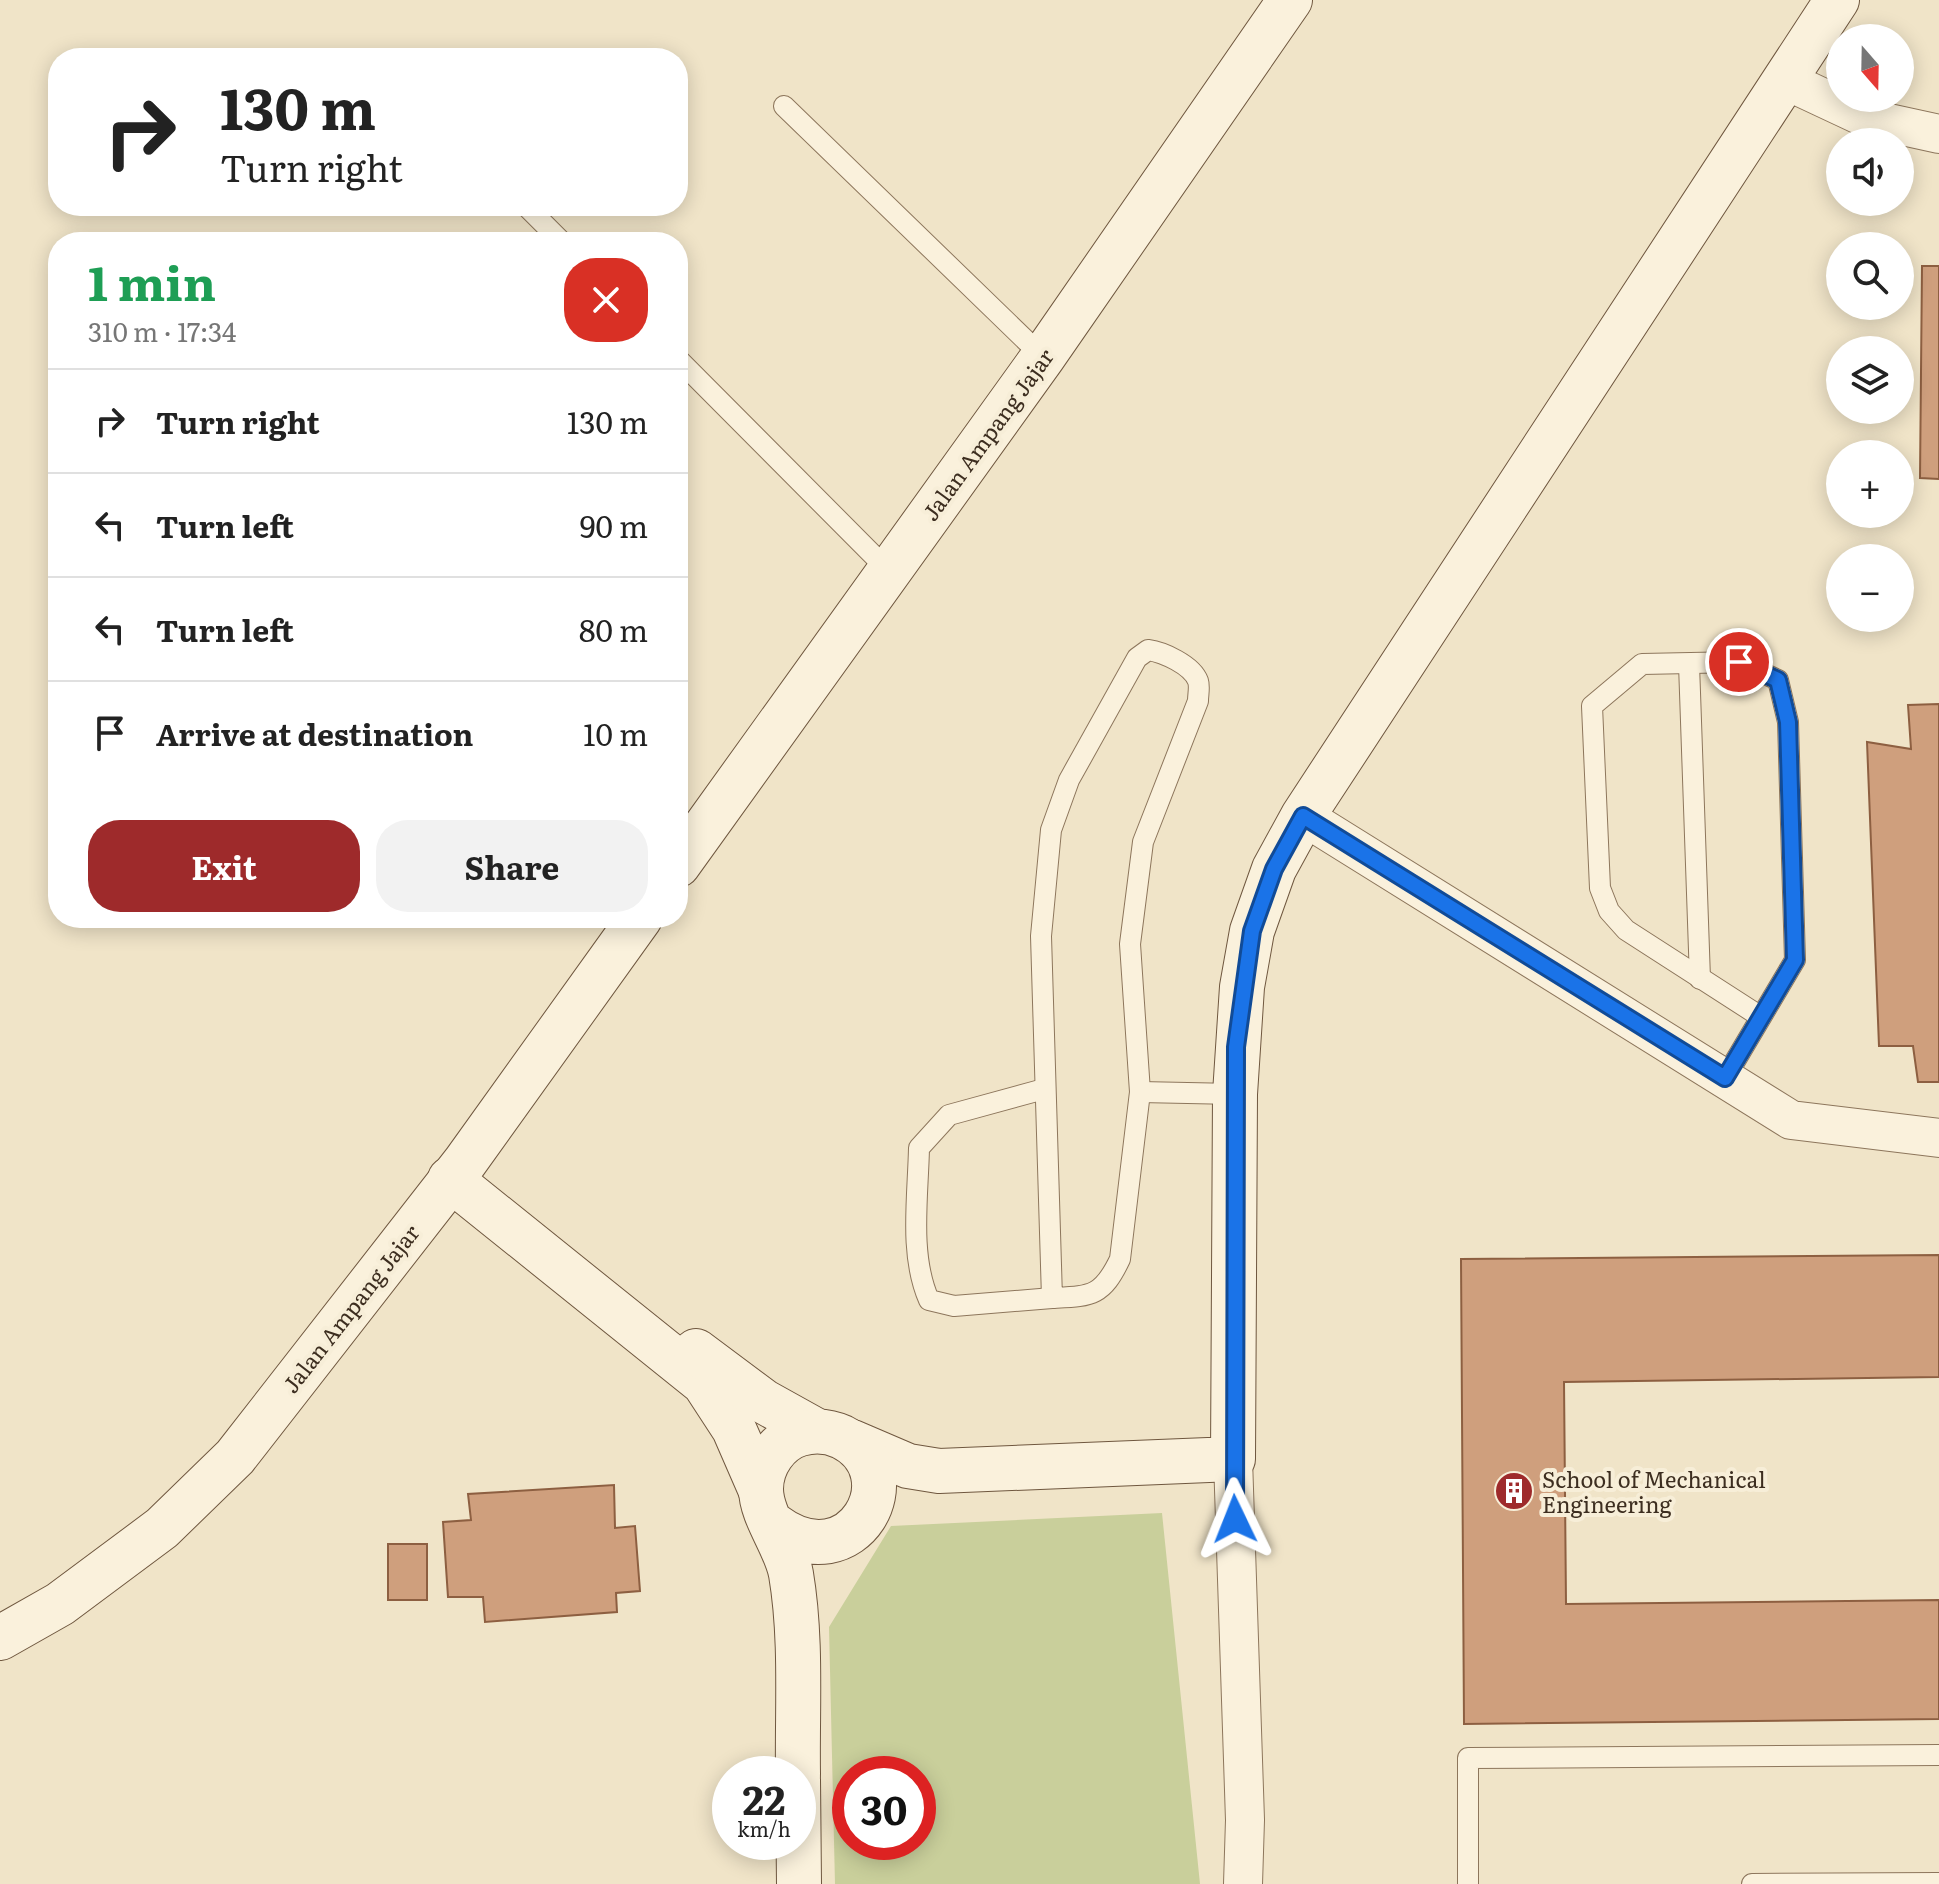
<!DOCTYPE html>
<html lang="en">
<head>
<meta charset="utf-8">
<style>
  :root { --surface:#fff; --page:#f2f2f2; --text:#222; --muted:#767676; --line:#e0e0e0; --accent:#9e2a2b }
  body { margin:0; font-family:Literata,serif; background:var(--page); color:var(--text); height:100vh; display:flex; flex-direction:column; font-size:30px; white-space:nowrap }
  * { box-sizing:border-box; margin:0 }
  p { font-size:26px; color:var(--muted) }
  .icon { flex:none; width:44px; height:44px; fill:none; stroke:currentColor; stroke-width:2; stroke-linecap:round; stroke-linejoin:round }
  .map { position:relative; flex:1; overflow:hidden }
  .side { position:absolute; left:48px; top:232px; width:640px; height:696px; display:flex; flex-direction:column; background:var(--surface); border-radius:32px; box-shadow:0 4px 20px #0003 }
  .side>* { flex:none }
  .top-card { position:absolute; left:48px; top:48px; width:640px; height:168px; border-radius:32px; box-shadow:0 4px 20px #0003; background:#fff; color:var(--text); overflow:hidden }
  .needle { width:52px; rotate:160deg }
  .fabs { position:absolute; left:1826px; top:24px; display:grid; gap:16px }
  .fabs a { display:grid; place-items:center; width:88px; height:88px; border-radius:50%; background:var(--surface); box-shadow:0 4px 20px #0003; font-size:40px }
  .speed { position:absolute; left:712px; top:1756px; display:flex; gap:16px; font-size:40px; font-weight:700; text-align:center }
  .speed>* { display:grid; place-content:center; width:104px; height:104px; border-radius:50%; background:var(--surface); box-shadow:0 4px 20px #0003; line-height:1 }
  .speed small { font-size:20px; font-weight:400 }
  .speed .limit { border:12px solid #d22; background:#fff; color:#111 }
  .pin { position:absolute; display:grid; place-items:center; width:68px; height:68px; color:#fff; margin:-34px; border:4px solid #fff; border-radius:50%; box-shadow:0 2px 8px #0007 }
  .me { position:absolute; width:88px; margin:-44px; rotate:358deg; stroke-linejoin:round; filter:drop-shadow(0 0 6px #0008) }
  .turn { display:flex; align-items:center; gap:28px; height:168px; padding:0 40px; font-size:36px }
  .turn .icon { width:104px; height:104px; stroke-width:2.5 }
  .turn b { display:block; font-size:56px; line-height:68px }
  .round { display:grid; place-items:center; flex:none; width:84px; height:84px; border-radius:32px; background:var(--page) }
  .head { display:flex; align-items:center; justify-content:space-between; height:136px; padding:0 40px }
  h1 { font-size:48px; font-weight:700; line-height:60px; color:#1e9e55 }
  .button { display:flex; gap:16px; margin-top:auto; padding:16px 40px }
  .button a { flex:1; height:92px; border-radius:32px; background:var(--accent); color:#fff; font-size:32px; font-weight:700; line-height:92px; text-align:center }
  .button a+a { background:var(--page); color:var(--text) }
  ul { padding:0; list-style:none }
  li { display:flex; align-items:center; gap:24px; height:104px; padding:0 40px; border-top:2px solid var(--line) }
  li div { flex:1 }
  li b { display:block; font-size:30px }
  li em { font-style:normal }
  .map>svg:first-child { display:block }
</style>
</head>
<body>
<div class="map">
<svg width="1939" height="1884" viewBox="0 0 1939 1884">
  <rect width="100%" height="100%" fill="#f0e4c8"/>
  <path fill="#c9cf9b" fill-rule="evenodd" d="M 1162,1513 L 1200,1884 L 835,1884 L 829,1627 L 891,1526 ZM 850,1774 L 918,1774 L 918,1842 L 850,1842 Z"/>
  <g fill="#cf9f7d" stroke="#8d5f41" stroke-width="2">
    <polygon points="1922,266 1939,266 1939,479 1920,478"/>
    <polygon points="1939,704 1939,1082 1918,1082 1913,1046 1879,1046 1867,742 1911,749 1908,705"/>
    <polygon points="1939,1255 1939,1377 1564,1382 1566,1604 1939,1600 1939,1719 1464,1724 1461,1259"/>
    <polygon points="614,1485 615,1528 635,1526 640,1591 616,1593 617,1612 485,1622 483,1597 448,1597 443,1522 471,1520 468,1494"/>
    <rect x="388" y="1544" width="39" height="56"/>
  </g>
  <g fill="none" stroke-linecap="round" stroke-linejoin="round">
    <g stroke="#8d765c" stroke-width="22">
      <g id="lane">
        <polyline points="784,106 1043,357"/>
        <polyline points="526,206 562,242"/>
        <polyline points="678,359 889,571"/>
        <path d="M 1148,650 C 1163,652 1192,665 1198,681 C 1200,687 1198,694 1198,701 L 1143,842 L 1130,944 L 1140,1092 L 1120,1259 C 1102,1297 1091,1296 1052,1298 L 1041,936 L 1051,830 L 1069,780 L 1137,658 Z"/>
        <polyline points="1689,664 1700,979"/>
        <polyline points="1725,1078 1795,960 1788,722 1778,680 1739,662 1642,664 1592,706 1600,888 1609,911 1626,930 1761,1017"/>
        <path d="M 1044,1089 L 949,1115 L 919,1148 C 918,1197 909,1255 929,1300 L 954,1306 L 1052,1298"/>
        <polyline points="1140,1092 1235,1094"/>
        <polyline points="1468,1884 1468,1758 1939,1755"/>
        <polyline points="1752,1884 1939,1883"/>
      </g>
    </g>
    <g stroke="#8d765c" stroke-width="40">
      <g id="street">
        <polyline points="1785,80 1866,118 1939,134"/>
        <polyline points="1303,816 1791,1120 1939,1138"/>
        <polyline points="1233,1459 1245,1820 1243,1884"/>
      </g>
    </g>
    <g stroke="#6f573f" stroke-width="46">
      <g id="secondary">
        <polyline points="678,865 1043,357 1290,0"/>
        <polyline points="450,1179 704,1383 734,1429 761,1491"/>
        <polyline points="696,1351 763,1401 817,1431"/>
        <polyline points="852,1442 908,1466 939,1471 1233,1459 1235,1094 1242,987 1252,931 1274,869 1303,816 1837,0"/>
        <path d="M 774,1525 C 853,1584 914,1473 842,1437 C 829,1431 814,1430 800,1434 C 777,1441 761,1465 761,1489 C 761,1516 786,1546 791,1574 C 802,1639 797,1708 798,1774"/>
        <polyline points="0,1638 60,1604 162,1528 235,1457 465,1162 640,918"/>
        <polyline points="798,1780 799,1884"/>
      </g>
    </g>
    <use href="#lane" stroke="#faf1dc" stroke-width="20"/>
    <use href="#street" stroke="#faf1dc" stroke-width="38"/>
    <use href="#secondary" stroke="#faf1dc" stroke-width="44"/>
  </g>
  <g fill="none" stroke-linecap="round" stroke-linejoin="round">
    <g stroke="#114b97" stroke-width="20">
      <polyline id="route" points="1235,1519 1236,1047 1252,931 1274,869 1303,816 1725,1078 1795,960 1788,722 1778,680 1739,662"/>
    </g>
    <use href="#route" stroke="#1a73e8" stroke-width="14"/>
  </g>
  <defs>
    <g id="building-disc" transform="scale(2)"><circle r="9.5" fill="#9e2a2b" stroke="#f7eed8"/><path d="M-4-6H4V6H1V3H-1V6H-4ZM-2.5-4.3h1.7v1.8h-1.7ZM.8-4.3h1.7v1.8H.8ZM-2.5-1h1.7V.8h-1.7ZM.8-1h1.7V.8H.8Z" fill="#fff"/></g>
  </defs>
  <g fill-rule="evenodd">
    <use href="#building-disc" x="1514" y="1491"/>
  </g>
  <g text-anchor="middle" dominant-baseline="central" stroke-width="8" stroke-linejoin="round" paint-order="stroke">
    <g font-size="22" fill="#3d2e20" stroke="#f7eed8">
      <text transform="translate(987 434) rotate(-54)">Jalan Ampang Jajar</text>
      <text transform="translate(350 1308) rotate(-52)">Jalan Ampang Jajar</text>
    </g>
    <g font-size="22" fill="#3d2e20" stroke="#f7eed8" text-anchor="start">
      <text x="1542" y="1478">School of Mechanical<tspan x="1542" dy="25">Engineering</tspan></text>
    </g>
  </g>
</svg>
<div class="fabs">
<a><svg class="needle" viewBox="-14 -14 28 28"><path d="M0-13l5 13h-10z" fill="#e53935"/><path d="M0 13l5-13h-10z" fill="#767676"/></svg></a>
<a><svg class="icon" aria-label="sound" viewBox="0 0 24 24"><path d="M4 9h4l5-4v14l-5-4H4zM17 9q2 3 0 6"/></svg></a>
<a><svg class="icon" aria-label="search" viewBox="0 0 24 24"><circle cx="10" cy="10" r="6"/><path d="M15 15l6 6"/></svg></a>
<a><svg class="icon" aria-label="layers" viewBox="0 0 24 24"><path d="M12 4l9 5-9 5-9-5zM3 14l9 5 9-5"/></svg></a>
<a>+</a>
<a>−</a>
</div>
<div class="speed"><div>22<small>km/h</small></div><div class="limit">30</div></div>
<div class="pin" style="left:1739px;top:662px;background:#d93025"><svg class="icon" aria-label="arrive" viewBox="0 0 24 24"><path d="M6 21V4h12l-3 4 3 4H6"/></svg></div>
<svg class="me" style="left:1235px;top:1519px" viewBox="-20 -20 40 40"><path d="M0-17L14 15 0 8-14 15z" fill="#1a73e8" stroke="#fff" stroke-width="4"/></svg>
<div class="top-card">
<div class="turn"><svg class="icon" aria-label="right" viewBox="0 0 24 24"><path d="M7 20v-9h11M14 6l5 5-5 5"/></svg><div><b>130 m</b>Turn right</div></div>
</div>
<section class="side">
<div class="head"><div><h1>1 min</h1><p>310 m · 17:34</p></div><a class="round" style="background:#d93025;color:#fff"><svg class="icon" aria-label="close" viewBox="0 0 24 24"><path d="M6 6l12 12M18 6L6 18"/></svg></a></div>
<ul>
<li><svg class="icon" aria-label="right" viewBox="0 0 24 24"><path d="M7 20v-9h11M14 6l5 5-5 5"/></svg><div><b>Turn right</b></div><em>130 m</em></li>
<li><svg class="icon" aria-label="left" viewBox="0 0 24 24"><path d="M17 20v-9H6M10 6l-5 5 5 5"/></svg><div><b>Turn left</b></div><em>90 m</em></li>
<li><svg class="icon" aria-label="left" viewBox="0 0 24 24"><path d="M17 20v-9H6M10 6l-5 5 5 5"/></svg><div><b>Turn left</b></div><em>80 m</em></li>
<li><svg class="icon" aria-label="arrive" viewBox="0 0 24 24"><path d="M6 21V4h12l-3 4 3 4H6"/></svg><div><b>Arrive at destination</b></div><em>10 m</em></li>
</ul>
<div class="button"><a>Exit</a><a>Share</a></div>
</section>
</div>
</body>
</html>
